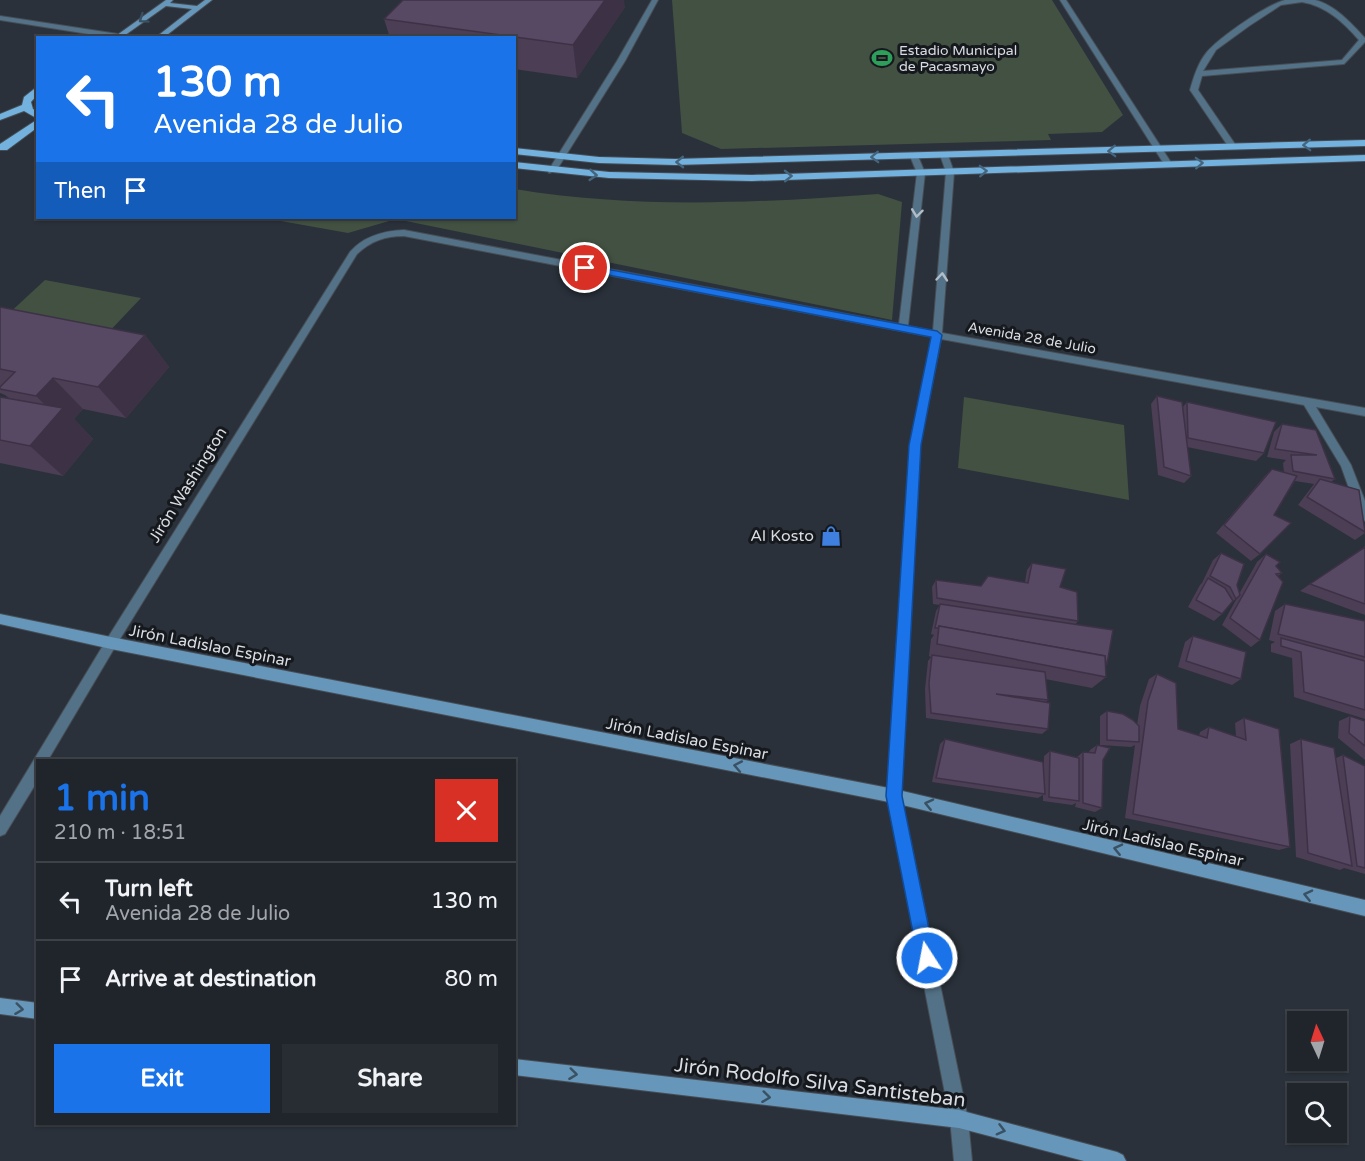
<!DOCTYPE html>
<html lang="en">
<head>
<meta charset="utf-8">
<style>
  :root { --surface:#20252c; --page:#282d34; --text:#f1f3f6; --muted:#a2a5a9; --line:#3d4248; --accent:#1a73e8 }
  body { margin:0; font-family:"Varela Round",sans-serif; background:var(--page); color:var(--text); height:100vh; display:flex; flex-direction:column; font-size:22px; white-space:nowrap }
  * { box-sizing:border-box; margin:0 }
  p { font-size:20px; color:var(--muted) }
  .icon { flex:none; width:33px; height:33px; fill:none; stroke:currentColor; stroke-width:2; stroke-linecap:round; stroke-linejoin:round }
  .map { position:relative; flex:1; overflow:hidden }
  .panel { position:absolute; left:36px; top:759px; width:480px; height:366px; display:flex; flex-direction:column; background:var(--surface); border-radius:0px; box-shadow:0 2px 4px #0004,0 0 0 2px var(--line) }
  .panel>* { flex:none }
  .banner { position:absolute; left:36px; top:36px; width:480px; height:183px; border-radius:0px; box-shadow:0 2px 4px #0004,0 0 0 2px var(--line); background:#1a73e8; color:#fff; overflow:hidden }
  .needle { width:39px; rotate:356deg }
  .buttons { position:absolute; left:1287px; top:1011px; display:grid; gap:12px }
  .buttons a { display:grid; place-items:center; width:60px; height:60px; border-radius:0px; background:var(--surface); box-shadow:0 2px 4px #0004,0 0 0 2px var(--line); font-size:30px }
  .pin { position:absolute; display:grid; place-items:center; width:51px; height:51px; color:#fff; margin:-26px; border:3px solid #fff; border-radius:50%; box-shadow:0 2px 6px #0007 }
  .me { position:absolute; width:66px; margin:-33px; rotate:349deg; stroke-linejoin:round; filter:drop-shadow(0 0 4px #0008) }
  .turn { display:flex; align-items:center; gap:21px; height:126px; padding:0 18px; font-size:27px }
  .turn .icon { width:78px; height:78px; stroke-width:2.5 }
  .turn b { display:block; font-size:42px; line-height:51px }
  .then { display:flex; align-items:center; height:57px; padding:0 18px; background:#0003; gap:12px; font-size:22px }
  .round { display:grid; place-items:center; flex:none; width:63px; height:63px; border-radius:0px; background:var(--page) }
  .headline { display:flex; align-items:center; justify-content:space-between; height:102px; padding:0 18px }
  h1 { font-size:36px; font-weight:700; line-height:45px; color:var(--accent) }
  .button { display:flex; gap:12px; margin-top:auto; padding:12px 18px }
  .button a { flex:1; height:69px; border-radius:0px; background:var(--accent); color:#fff; font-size:24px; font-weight:700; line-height:69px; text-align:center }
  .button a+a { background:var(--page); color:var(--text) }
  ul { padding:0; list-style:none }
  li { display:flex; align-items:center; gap:18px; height:78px; padding:0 18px; border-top:2px solid var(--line) }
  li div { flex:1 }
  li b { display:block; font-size:22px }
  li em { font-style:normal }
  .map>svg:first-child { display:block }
</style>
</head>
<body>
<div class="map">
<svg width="1365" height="1161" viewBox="0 0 1365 1161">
  <rect width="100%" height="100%" fill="#2a313a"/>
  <g fill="#425142">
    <polygon points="672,0 1052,0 1123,115 1102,132 1048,134 1051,140 721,149 682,133"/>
    <path d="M 515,189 C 633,209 758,203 878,194 L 902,202 L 892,320 L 396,219 L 348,233 L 264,218 L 514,218 Z"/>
    <polygon points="45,280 141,298 105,336 5,317"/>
    <polygon points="964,397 1124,425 1129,500 958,468"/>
  </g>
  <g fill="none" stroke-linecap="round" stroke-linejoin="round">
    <g stroke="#464d55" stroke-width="2">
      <path id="lane" d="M 1285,0 C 1295,0 1305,0 1315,0 C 1335,5 1351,23 1365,38 L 1365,42 L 1344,64 L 1202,76 L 1198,90 L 1237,147 L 1230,149 L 1190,90 C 1194,76 1198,63 1207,52 C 1220,37 1266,5 1285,0 ZM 1302,2 C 1326,6 1343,22 1359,40 L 1342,60 L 1203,71 L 1216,50 L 1249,26 L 1281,5 Z"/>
    </g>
    <g stroke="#464d55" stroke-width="2">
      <g id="street">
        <polygon points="652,0 658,0 625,61 556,171 549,173 548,171 617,61"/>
        <polygon points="1060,0 1066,0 1172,164 1171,166 1164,164"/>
        <polygon points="0,16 118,34 121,36 114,38 0,20"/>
        <path d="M 941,153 L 948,155 L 954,172 L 942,333 L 1365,408 L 1365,416 L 1316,407 L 1351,465 L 1365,501 L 1365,521 L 1359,516 L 1341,466 L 1304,405 L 941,339 L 920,445 L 901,796 L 968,1119 L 972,1161 L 954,1161 L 950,1119 L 887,796 L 910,445 L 932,337 L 404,236 C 385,236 371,241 357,254 L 115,647 L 48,760 L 38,760 L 38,780 L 5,834 L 0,836 L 0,816 L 107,639 L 350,252 C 364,236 383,231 404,230 L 899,324 L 917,173 L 910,156 L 914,154 L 918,156 L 925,173 L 908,326 L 933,331 L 946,172 L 940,155 Z"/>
      </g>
    </g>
    <g stroke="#464d55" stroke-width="2">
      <g id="secondary">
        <polygon points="166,0 173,0 170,3 197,6 205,0 212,0 163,38 155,38 192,9 166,6 121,38 113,38"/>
        <polygon points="0,614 111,637 894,789 1365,900 1365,916 894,803 111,649 0,624"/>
        <polygon points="0,998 38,1003 38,1019 0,1014"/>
        <polygon points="514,1059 959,1110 1117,1152 1123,1155 1126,1161 1084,1161 959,1128 514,1075"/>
      </g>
    </g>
    <g stroke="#464d55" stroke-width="2">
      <g id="primary">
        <polygon points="38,86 38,94 31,102 33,109 38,112 38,119 24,111 0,120 0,114 22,105 24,97"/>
        <polygon points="38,119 38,127 7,150 0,150 0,144"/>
        <polygon points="1365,140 1365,146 675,165 599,163 514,154 514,148 599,157 675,159"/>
        <polygon points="1365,155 1365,161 752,181 609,178 514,168 514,162 609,172 752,175"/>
      </g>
    </g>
    <use href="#lane" fill="#547287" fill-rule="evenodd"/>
    <use href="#street" fill="#547287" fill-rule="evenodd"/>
    <use href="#secondary" fill="#6696b9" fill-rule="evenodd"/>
    <use href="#primary" fill="#73b2df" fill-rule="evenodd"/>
  </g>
  <g fill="#4b3e55">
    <polygon points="625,7 577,78 514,69 514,38 390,38 384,19"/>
    <polygon points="0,307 145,335 169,367 126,418 83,409 74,419 93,439 63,476 0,463 0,397 9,398 5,395 0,393"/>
    <polygon points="1157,396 1182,408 1187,402 1264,453 1256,461 1187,447 1191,476 1184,483 1158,475 1151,404"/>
    <polygon points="1282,424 1335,479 1331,482 1365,533 1355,540 1298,505 1314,484 1295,481 1274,515 1260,554 1251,561 1216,533 1264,477 1272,469 1284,473 1283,463 1286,460 1267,457 1274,432"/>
    <polygon points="1365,547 1365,615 1300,591 1310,584"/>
    <polygon points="1221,553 1237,585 1239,594 1257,562 1266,554 1282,573 1278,576 1260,640 1251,647 1222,625 1237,598 1232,602 1222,614 1214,621 1188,607 1200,585 1202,583 1213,560"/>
    <polygon points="1032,563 1060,587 1078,621 1075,625 1107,664 1106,665 1106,677 1092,688 1045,679 1048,700 1046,702 1048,729 1042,734 926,718 925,689 928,661 931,657 929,656 931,639 934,635 931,634 936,611 940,605 933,604 932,587 936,580 981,586 1025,582 1027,570"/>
    <polygon points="1285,604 1365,621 1365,719 1294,697 1292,658 1271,652 1271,644 1275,642 1269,640 1275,611"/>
    <polygon points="1193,636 1241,679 1232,685 1178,667 1185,642"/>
    <polygon points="1157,674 1178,729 1199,736 1200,732 1209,727 1236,736 1235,723 1244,718 1290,847 1279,850 1125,818 1135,745 1131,747 1100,745 1100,716 1107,711 1137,725 1140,706 1149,679"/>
    <polygon points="1350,716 1365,721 1365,760 1338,738 1339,721"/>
    <polygon points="945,739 1044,767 1044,756 1050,751 1077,758 1077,757 1083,752 1089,752 1090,750 1097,745 1103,760 1102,808 1095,812 1075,807 1076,803 1072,805 1043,801 1043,795 1038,798 932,782 940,744"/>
    <polygon points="1301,739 1336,758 1343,755 1365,766 1365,874 1344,868 1340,870 1296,857 1290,744"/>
  </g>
  <g fill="#3d3245">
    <polygon points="605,0 624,0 625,7 577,78 573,45"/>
    <polygon points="145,335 169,367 126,418 98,387"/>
    <polygon points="53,378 83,409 74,419 93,439 63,476 30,446 56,416 36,396"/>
  </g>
  <g fill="#574863" stroke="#3d3245" stroke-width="1.5">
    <polygon points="403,0 605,0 573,45 384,19"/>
    <polygon points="0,307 145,335 98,387 53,378 36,396 0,389 0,387 15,372 0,369"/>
    <polygon points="1157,396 1182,402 1191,476 1164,467"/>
    <polygon points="0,397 63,408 30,446 0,440"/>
    <polygon points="1187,402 1276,422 1264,453 1188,438"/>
    <polygon points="1282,424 1316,430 1335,479 1293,471 1291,455 1317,455 1275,449"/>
    <polygon points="1272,469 1297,476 1274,515 1291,523 1260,554 1224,525"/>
    <polygon points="1320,479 1359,490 1365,532 1307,497"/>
    <polygon points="1365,547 1365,604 1310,584"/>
    <polygon points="1221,553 1244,564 1237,585 1240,595 1236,599 1230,587 1210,576"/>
    <polygon points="1266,554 1280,562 1276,566 1282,573 1276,574 1283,582 1260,640 1230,618"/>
    <polygon points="1032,563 1066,569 1060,587 1077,592 1078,621 937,598 936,580 981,586 988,576 1028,583"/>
    <polygon points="1208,578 1225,588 1233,601 1222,614 1196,600"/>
    <polygon points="940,604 1113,630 1107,664 1106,664 1105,656 939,626 938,628 935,628"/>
    <polygon points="1285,604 1365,621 1365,657 1278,634"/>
    <polygon points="939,626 1105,656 1106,677 937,644"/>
    <polygon points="1193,636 1246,652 1241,679 1186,661"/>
    <polygon points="1281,638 1365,661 1365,710 1304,692 1301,652 1281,646"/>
    <polygon points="932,655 1045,672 1048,700 996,694 1050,703 1048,729 931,713 929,683"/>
    <polygon points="1157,674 1176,683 1178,729 1207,738 1209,727 1246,740 1244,718 1279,729 1290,847 1133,814 1148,701"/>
    <polygon points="1107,711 1123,714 1133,720 1139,726 1139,742 1107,740"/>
    <polygon points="1350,716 1365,721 1365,746 1349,733"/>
    <polygon points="945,739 1043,762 1045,794 936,778"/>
    <polygon points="1301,739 1334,748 1352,866 1308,853"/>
    <polygon points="1097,745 1110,748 1103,760 1102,808 1083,803 1083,752 1095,753"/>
    <polygon points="1050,751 1079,758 1079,801 1049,797"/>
    <polygon points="1343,755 1365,766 1365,868 1357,866"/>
  </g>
  <defs><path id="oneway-chevron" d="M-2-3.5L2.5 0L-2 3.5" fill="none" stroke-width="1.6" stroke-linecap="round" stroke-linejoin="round" transform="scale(1.5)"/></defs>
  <g stroke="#395163">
    <use href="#oneway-chevron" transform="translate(143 19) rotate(145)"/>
    <use href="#oneway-chevron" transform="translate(738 766) rotate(-169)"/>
    <use href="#oneway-chevron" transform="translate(929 804) rotate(-167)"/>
    <use href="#oneway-chevron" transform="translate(1118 849) rotate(-167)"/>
    <use href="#oneway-chevron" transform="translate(1308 895) rotate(-167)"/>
    <use href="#oneway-chevron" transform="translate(19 1009) rotate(7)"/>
    <use href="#oneway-chevron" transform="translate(573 1074) rotate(7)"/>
    <use href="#oneway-chevron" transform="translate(766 1097) rotate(7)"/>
    <use href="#oneway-chevron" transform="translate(1001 1130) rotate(15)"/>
  </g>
  <g stroke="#44657e">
    <use href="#oneway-chevron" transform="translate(1307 145) rotate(178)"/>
    <use href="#oneway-chevron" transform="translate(1112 151) rotate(178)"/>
    <use href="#oneway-chevron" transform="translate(875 157) rotate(178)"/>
    <use href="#oneway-chevron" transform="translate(680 162) rotate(179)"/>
    <use href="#oneway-chevron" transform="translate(1199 163) rotate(-2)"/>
    <use href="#oneway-chevron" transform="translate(983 171) rotate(-2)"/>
    <use href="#oneway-chevron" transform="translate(593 175) rotate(4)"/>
    <use href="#oneway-chevron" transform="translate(788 176) rotate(-1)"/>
  </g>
  <g stroke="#b1bdc7">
    <use href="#oneway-chevron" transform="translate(917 213) rotate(97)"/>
    <use href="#oneway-chevron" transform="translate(942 277) rotate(-85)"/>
  </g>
  <polygon fill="#1a73e8" stroke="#114b97" stroke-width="1.5" points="585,265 937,331 942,335 921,445 902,796 935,958 933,964 927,967 920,964 918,958 886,796 909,445 931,337 582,270 582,266"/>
  <defs>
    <g id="stadium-bare" transform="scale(1.62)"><path d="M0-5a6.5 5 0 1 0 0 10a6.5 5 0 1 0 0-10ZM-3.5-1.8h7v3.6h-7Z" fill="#2e9e5b" stroke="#15181c" stroke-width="2.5" paint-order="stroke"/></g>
    <g id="shop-bare" transform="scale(1.62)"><path d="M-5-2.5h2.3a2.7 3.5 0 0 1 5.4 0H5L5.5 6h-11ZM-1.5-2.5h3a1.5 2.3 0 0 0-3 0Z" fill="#3f7fe0" stroke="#15181c" stroke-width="2.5" paint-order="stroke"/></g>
  </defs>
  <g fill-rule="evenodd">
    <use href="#stadium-bare" x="882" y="58"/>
    <use href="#shop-bare" x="831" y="536"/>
  </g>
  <g text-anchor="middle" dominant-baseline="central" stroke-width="6" stroke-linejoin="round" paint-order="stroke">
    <g font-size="14" fill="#d9dde3" stroke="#15181c" text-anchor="start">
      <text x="899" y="50">Estadio Municipal<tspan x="899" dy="16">de Pacasmayo</tspan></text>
    </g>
    <g font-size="14" fill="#d9dde3" stroke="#15181c">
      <text transform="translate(1032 338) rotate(10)">Avenida 28 de Julio</text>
    </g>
    <g font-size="16" fill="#d9dde3" stroke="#15181c">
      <text transform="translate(188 485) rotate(-58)">Jirón Washington</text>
      <text transform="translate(210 646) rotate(11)">Jirón Ladislao Espinar</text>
      <text transform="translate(687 739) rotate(11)">Jirón Ladislao Espinar</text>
      <text transform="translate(1163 843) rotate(13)">Jirón Ladislao Espinar</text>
    </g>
    <g font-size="16" fill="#d9dde3" stroke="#15181c" text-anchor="end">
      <text x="814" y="536">Al Kosto</text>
    </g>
    <g font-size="20" fill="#d9dde3" stroke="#15181c">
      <text transform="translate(820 1083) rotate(7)">Jirón Rodolfo Silva Santisteban</text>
    </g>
  </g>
</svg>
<div class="buttons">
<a><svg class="needle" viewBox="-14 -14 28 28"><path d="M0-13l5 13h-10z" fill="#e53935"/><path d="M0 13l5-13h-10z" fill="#a2a5a9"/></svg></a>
<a><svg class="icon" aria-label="search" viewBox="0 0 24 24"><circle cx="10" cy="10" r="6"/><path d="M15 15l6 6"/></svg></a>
</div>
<div class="pin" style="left:585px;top:268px;background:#d93025"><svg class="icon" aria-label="arrive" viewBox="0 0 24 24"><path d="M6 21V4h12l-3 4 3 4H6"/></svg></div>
<svg class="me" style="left:927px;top:958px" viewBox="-20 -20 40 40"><circle r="17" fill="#1a73e8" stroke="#fff" stroke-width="3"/><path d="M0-11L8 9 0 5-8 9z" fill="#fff"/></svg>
<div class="banner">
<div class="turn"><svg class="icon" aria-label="left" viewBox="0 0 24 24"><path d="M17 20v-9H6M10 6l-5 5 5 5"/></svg><div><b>130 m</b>Avenida 28 de Julio</div></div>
<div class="then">Then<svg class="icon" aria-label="arrive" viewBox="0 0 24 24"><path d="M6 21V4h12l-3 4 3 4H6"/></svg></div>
</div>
<section class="panel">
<div class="headline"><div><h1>1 min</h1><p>210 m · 18:51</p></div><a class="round" style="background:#d93025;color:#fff"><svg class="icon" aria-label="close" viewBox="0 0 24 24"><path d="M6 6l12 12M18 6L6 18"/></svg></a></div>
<ul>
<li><svg class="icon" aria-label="left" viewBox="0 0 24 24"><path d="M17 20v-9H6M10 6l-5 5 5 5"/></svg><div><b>Turn left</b><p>Avenida 28 de Julio</p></div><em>130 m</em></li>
<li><svg class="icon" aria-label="arrive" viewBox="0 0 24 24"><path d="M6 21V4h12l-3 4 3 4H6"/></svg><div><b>Arrive at destination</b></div><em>80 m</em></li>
</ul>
<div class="button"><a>Exit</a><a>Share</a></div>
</section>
</div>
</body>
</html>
